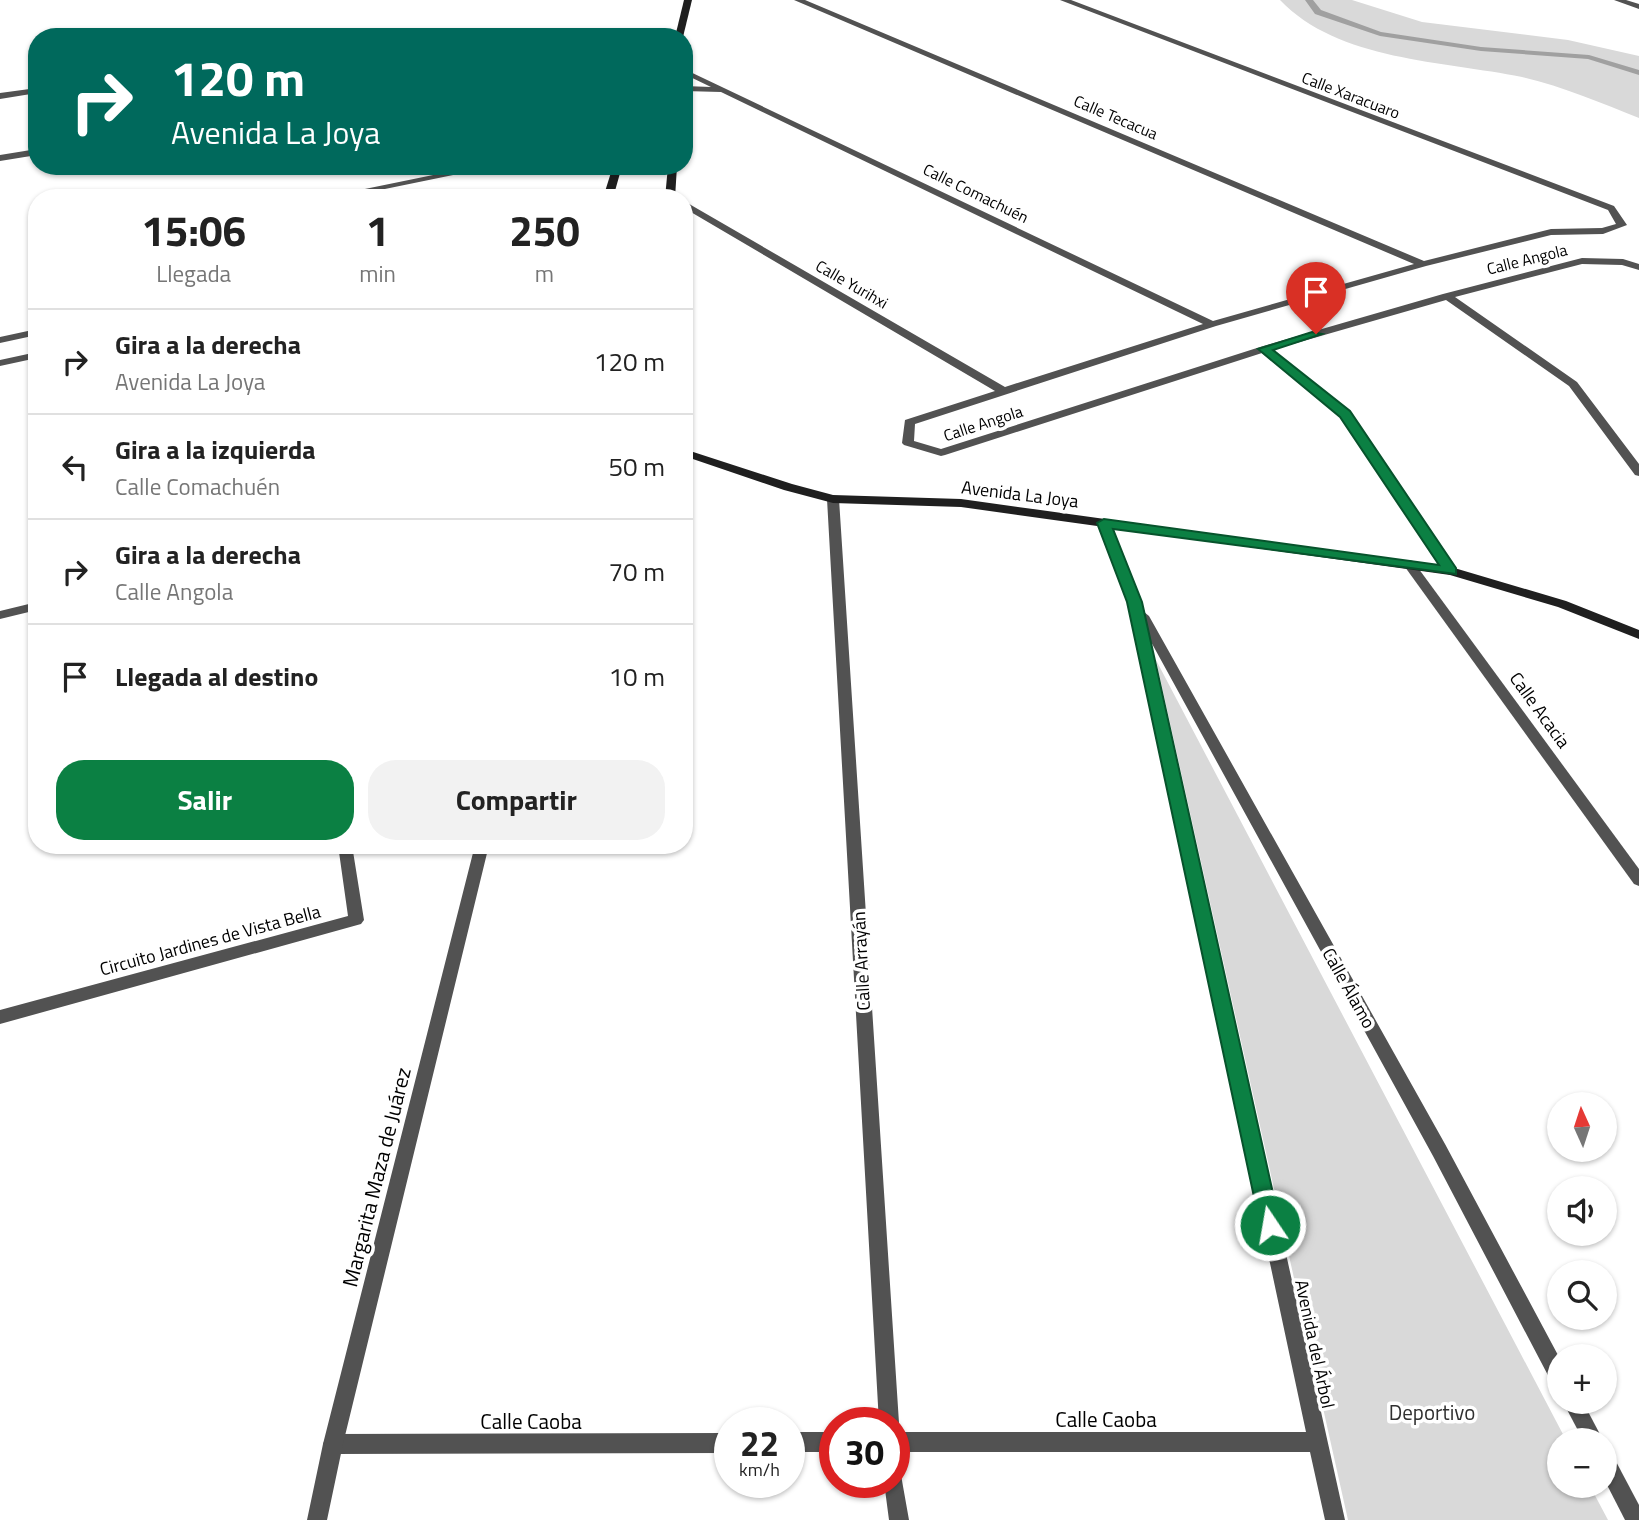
<!DOCTYPE html>
<html lang="es">
<head>
<meta charset="utf-8">
<style>
  :root { --surface:#fff; --page:#f2f2f2; --text:#222; --muted:#767676; --line:#e0e0e0; --accent:#0b8043 }
  body { margin:0; font-family:"Titillium Web",sans-serif; background:var(--page); color:var(--text); height:100vh; display:flex; flex-direction:column; font-size:26px; white-space:nowrap }
  * { box-sizing:border-box; margin:0 }
  p { font-size:23px; color:var(--muted) }
  .icon { flex:none; width:38px; height:38px; fill:none; stroke:currentColor; stroke-width:2; stroke-linecap:round; stroke-linejoin:round }
  .map { position:relative; flex:1; overflow:hidden }
  .side { position:absolute; left:28px; top:189px; width:665px; height:665px; display:flex; flex-direction:column; background:var(--surface); border-radius:28px; box-shadow:0 2px 5px #0004 }
  .side>* { flex:none }
  .top-card { position:absolute; left:28px; top:28px; width:665px; height:147px; border-radius:28px; box-shadow:0 2px 5px #0004; background:#00695c; color:#fff; overflow:hidden }
  .needle { width:46px; rotate:357deg }
  .fabs { position:absolute; left:1547px; top:1092px; display:grid; gap:14px }
  .fabs a { display:grid; place-items:center; width:70px; height:70px; border-radius:50%; background:var(--surface); box-shadow:0 2px 5px #0004; font-size:35px }
  .speed { position:absolute; left:714px; top:1407px; display:flex; gap:14px; font-size:35px; font-weight:700; text-align:center }
  .speed>* { display:grid; place-content:center; width:91px; height:91px; border-radius:50%; background:var(--surface); box-shadow:0 2px 5px #0004; line-height:1 }
  .speed small { font-size:18px; font-weight:400 }
  .speed .limit { border:10px solid #d22; background:#fff; color:#111 }
  .pin { position:absolute; display:grid; place-items:center; width:60px; height:60px; color:#fff; margin:-72px -30px; border-radius:50% 50% 50% 0; rotate:-45deg; box-shadow:0 0 7px #0007 }
  .pin .icon { rotate:45deg }
  .me { position:absolute; width:77px; margin:-38px; rotate:348deg; stroke-linejoin:round; filter:drop-shadow(0 0 5px #0008) }
  .turn { display:flex; align-items:center; gap:24px; height:147px; padding:0 28px; font-size:32px }
  .turn .icon { width:91px; height:91px; stroke-width:2.5 }
  .turn b { display:block; font-size:49px; line-height:60px }
  .eta { display:flex; justify-content:space-evenly; align-items:center; height:119px; text-align:center }
  .eta b { font-size:42px; font-weight:700; line-height:49px }
  .button { display:flex; gap:14px; margin-top:auto; padding:14px 28px }
  .button a { flex:1; height:80px; border-radius:28px; background:var(--accent); color:#fff; font-size:28px; font-weight:700; line-height:80px; text-align:center }
  .button a+a { background:var(--page); color:var(--text) }
  ul { padding:0; list-style:none }
  li { display:flex; align-items:center; gap:21px; height:105px; padding:0 28px; border-top:2px solid var(--line) }
  li div { flex:1 }
  li b { display:block; font-size:26px }
  li em { font-style:normal }
  .map>svg:first-child { display:block }
</style>
</head>
<body>
<div class="map">
<svg width="1639" height="1520" viewBox="0 0 1639 1520">
  <rect width="100%" height="100%" fill="#fff"/>
  <g fill="#d9d9d9">
    <path d="M 1280,0 L 1352,0 L 1422,22 L 1568,40 L 1639,56 L 1639,118 C 1602,103 1561,86 1522,77 C 1444,61 1338,61 1280,0 Z"/>
    <polygon points="1156,660 1566,1440 1559,1440 1559,1486 1590,1486 1608,1520 1348,1520"/>
  </g>
  <g fill="none" stroke-linecap="round" stroke-linejoin="round">
    <polygon fill="#a0a0a0" fill-rule="evenodd" points="1305,0 1313,0 1321,10 1381,32 1481,47 1589,55 1639,70 1639,75 1588,59 1481,51 1380,36 1315,14"/>
    <g fill="#525252" fill-rule="evenodd">
      <polygon points="794,0 805,0 1424,261 1551,229 1602,228 1616,224 1608,210 1060,0 1071,0 1614,206 1627,225 1603,234 1551,235 1426,266 1216,326 915,424 914,441 941,449 1260,347 1443,294 1582,258 1623,259 1639,264 1639,270 1622,265 1582,264 1455,297 1577,382 1639,464 1639,476 1635,475 1569,386 1446,300 1272,350 1349,412 1457,571 1451,575 1447,574 1341,416 1262,353 945,455 941,456 904,445 902,443 905,420 995,391 684,208 684,201 1005,387 1203,324 721,92 684,91 684,86 711,87 684,74 684,69 1213,321 1414,264"/>
      <polygon points="1614,0 1626,0 1639,4 1639,9"/>
      <polygon points="37,88 37,93 0,99 0,93"/>
      <polygon points="477,166 497,166 341,198 321,198"/>
      <polygon points="37,329 37,335 0,343 0,337"/>
      <polygon points="37,352 37,358 0,366 0,360"/>
      <polygon points="833,495 839,499 899,1423 894,1431 894,1423 879,1423 827,499"/>
      <polygon points="1104,519 1110,523 1144,612 1149,616 1445,1144 1559,1357 1559,1386 1552,1383 1433,1156 1150,640 1345,1520 1325,1520 1310,1452 894,1452 894,1432 1306,1432 1129,602 1098,523"/>
      <polygon points="1409,560 1413,561 1639,869 1639,886 1634,884 1405,567 1403,564 1405,561"/>
      <polygon points="37,602 37,610 0,619 0,611"/>
      <polygon points="338,845 352,845 364,920 361,924 0,1024 0,1010 348,916"/>
      <polygon points="1563,1402 1583,1402 1603,1440 1583,1440"/>
      <rect x="789" y="1432" width="46" height="20"/>
      <polygon points="730,1433 730,1453 333,1454 326,1451 323,1444 326,1437 333,1434"/>
      <polygon points="1605,1451 1612,1454 1639,1505 1639,1520 1625,1520 1605,1481"/>
      <polygon points="894,1472 901,1475 909,1520 889,1520 884,1482 894,1482"/>
    </g>
    <g fill="#525252" fill-rule="evenodd">
      <polygon points="37,149 37,155 0,161 0,155"/>
      <polygon points="475,845 489,845 343,1444 327,1520 307,1520 323,1444"/>
    </g>
    <g fill="#1f1f1f" fill-rule="evenodd">
      <polygon points="684,0 692,0 683,37 675,37"/>
      <polygon points="613,166 622,166 613,198 603,198"/>
      <polygon points="668,166 677,166 675,198 665,198"/>
      <polygon points="684,449 792,484 833,495 961,499 1451,567 1566,601 1639,630 1639,639 1558,607 1450,575 961,507 833,503 784,490 684,456"/>
    </g>
  </g>
  <polygon fill="#0b8043" stroke="#07532c" stroke-width="2" points="1312,332 1322,334 1273,350 1350,411 1456,568 1456,574 1113,529 1142,602 1280,1225 1277,1232 1270,1235 1263,1232 1260,1225 1127,602 1097,523 1104,519 1439,565 1340,417 1258,349"/>
  <g text-anchor="middle" dominant-baseline="central" stroke-width="7" stroke-linejoin="round" paint-order="stroke">
    <g font-size="16" fill="#000" stroke="#fff">
      <text transform="translate(1351 95) rotate(21)">Calle Xaracuaro</text>
      <text transform="translate(1116 117) rotate(23)">Calle Tecacua</text>
      <text transform="translate(976 193) rotate(26)">Calle Comachuén</text>
      <text transform="translate(1527 259) rotate(-14)">Calle Angola</text>
      <text transform="translate(852 284) rotate(30)">Calle Yurihxi</text>
      <text transform="translate(983 423) rotate(-18)">Calle Angola</text>
    </g>
    <g font-size="18" fill="#000" stroke="#fff">
      <text transform="translate(1020 494) rotate(7)">Avenida La Joya</text>
      <text transform="translate(1540 710) rotate(54)">Calle Acacia</text>
      <text transform="translate(210 940) rotate(-15)">Circuito Jardines de Vista Bella</text>
      <text transform="translate(861 961) rotate(-93)">Calle Arrayán</text>
      <text transform="translate(1349 988) rotate(61)">Calle Álamo</text>
      <text transform="translate(1315 1344) rotate(78)">Avenida del Árbol</text>
    </g>
    <g font-size="21" fill="#000" stroke="#fff">
      <text transform="translate(376 1177) rotate(-76)">Margarita Maza de Juárez</text>
      <text x="1106" y="1419">Calle Caoba</text>
      <text x="531" y="1421">Calle Caoba</text>
    </g>
    <g font-size="21" fill="#303030" stroke="#fff">
      <text x="1432" y="1412">Deportivo</text>
    </g>
  </g>
</svg>
<div class="fabs">
<a><svg class="needle" viewBox="-14 -14 28 28"><path d="M0-13l5 13h-10z" fill="#e53935"/><path d="M0 13l5-13h-10z" fill="#767676"/></svg></a>
<a><svg class="icon" aria-label="sound" viewBox="0 0 24 24"><path d="M4 9h4l5-4v14l-5-4H4zM17 9q2 3 0 6"/></svg></a>
<a><svg class="icon" aria-label="search" viewBox="0 0 24 24"><circle cx="10" cy="10" r="6"/><path d="M15 15l6 6"/></svg></a>
<a>+</a>
<a>−</a>
</div>
<div class="speed"><div>22<small>km/h</small></div><div class="limit">30</div></div>
<div class="pin" style="left:1316px;top:334px;background:#d93025"><svg class="icon" aria-label="arrive" viewBox="0 0 24 24"><path d="M6 21V4h12l-3 4 3 4H6"/></svg></div>
<svg class="me" style="left:1270px;top:1225px" viewBox="-20 -20 40 40"><circle r="17" fill="#0b8043" stroke="#fff" stroke-width="3"/><path d="M0-11L8 9 0 5-8 9z" fill="#fff"/></svg>
<div class="top-card">
<div class="turn"><svg class="icon" aria-label="right" viewBox="0 0 24 24"><path d="M7 20v-9h11M14 6l5 5-5 5"/></svg><div><b>120 m</b>Avenida La Joya</div></div>
</div>
<section class="side">
<div class="eta">
<div><b>15:06</b><p>Llegada</p></div>
<div><b>1</b><p>min</p></div>
<div><b>250</b><p>m</p></div>
</div>
<ul>
<li><svg class="icon" aria-label="right" viewBox="0 0 24 24"><path d="M7 20v-9h11M14 6l5 5-5 5"/></svg><div><b>Gira a la derecha</b><p>Avenida La Joya</p></div><em>120 m</em></li>
<li><svg class="icon" aria-label="left" viewBox="0 0 24 24"><path d="M17 20v-9H6M10 6l-5 5 5 5"/></svg><div><b>Gira a la izquierda</b><p>Calle Comachuén</p></div><em>50 m</em></li>
<li><svg class="icon" aria-label="right" viewBox="0 0 24 24"><path d="M7 20v-9h11M14 6l5 5-5 5"/></svg><div><b>Gira a la derecha</b><p>Calle Angola</p></div><em>70 m</em></li>
<li><svg class="icon" aria-label="arrive" viewBox="0 0 24 24"><path d="M6 21V4h12l-3 4 3 4H6"/></svg><div><b>Llegada al destino</b></div><em>10 m</em></li>
</ul>
<div class="button"><a>Salir</a><a>Compartir</a></div>
</section>
</div>
</body>
</html>
